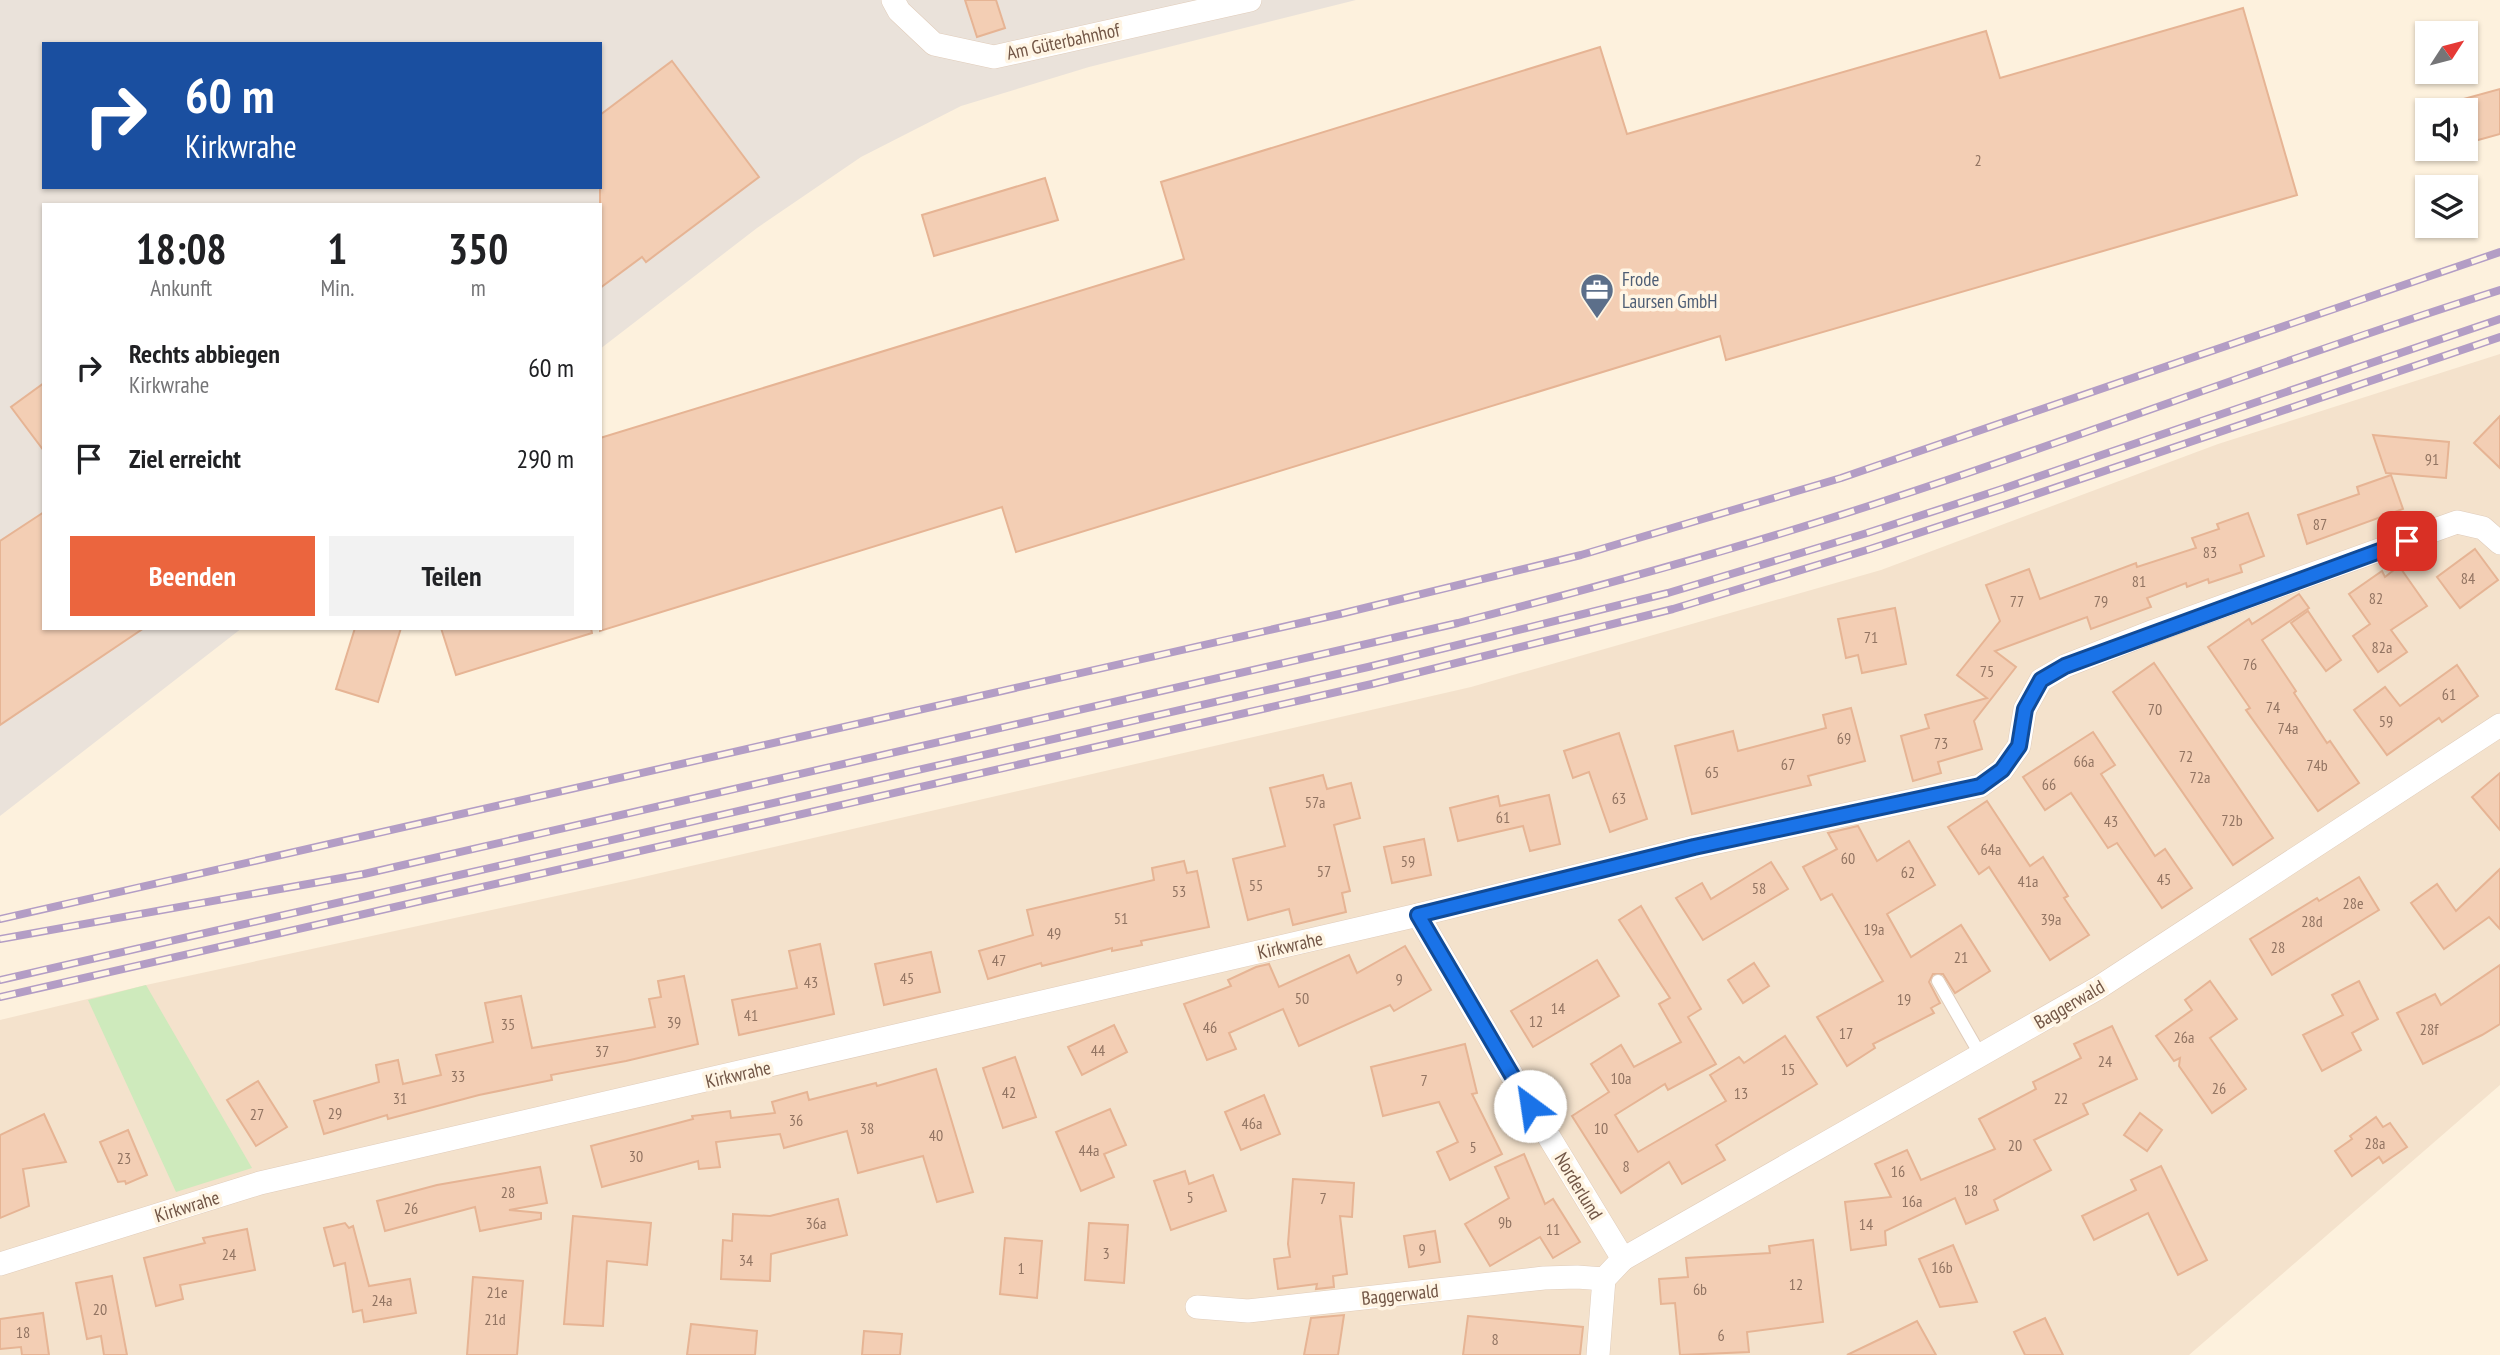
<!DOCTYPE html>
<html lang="de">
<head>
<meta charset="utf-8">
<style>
  :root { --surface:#fff; --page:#f2f2f2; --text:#202124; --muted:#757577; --accent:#eb653e }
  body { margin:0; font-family:"PT Sans Narrow",sans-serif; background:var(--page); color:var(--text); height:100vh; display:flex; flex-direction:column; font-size:26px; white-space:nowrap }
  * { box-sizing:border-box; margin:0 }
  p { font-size:23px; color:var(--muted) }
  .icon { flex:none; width:38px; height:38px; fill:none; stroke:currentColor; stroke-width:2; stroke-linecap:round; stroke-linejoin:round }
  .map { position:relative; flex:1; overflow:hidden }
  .panel { position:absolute; left:42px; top:203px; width:560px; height:427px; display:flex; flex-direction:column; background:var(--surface); border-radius:0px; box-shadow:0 2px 5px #0004 }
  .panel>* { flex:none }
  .guide { position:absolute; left:42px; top:42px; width:560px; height:147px; border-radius:0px; box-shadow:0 2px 5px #0004; background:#1a4fa0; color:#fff; overflow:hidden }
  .needle { width:46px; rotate:54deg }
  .controls { position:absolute; left:2415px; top:21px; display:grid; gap:14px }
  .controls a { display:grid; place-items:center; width:63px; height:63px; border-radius:0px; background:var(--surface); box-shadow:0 2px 5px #0004; font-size:35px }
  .pin { position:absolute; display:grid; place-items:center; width:60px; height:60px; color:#fff; margin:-30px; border-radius:14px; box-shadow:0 4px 10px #0006 }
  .me { position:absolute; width:77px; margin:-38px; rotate:329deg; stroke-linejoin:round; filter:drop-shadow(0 0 5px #0008) }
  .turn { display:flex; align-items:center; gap:24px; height:147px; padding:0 28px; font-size:32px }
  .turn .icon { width:91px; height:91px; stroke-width:2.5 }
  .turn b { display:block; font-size:49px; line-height:60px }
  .eta { display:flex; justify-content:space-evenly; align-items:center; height:119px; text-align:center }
  .eta b { font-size:42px; font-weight:700; line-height:49px }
  .action { display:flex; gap:14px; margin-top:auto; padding:14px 28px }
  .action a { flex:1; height:80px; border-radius:0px; background:var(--accent); color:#fff; font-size:28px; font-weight:700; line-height:80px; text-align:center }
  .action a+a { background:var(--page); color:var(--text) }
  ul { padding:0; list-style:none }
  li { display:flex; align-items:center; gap:21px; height:91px; padding:0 28px }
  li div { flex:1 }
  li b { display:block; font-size:26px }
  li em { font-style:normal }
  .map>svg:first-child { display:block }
</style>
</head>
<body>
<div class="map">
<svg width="2500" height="1355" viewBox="0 0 2500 1355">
  <rect width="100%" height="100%" fill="#fdf1dd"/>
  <polygon fill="#f4e2cc" points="2500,354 2500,1085 2189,1355 0,1355 0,1020 146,985 630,880 1471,687 1881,570 2218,444"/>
  <path fill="#eae2da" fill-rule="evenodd" d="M 0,0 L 1356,0 L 1089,67 L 961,106 L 861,157 L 757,228 L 600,349 L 600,205 L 44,205 L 44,628 L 242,628 L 0,816 ZM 44,44 L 600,44 L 600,187 L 44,187 Z"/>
  <polygon fill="#ceeabc" points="146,985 252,1168 176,1192 88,1000"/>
  <g fill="#f3ceb4" stroke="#e6b494" stroke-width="2">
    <polygon points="965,0 996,0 1005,28 977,37"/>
    <polygon points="2243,8 2297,195 1726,360 1720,336 1016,552 1002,507 600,631 600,438 1184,259 1161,182 1600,47 1627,134 1986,31 2000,78"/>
    <polygon points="672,61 759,177 646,262 642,257 600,288 600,115"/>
    <polygon points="2500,89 2500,134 2471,142 2466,122 2466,110 2462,110 2460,100"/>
    <polygon points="1045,178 1058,220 934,256 922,215"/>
    <polygon points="44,383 44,451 11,407"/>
    <polygon points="2500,416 2500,468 2474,443"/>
    <polygon points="2373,435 2449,442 2446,478 2386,473"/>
    <polygon points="2391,475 2403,509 2307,544 2298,515 2359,494 2357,487"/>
    <polygon points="44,512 44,628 144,628 0,725 0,541"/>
    <polygon points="2248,513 2264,556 2240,565 2242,572 2209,583 2208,579 2187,587 2186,583 2147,598 2151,607 2091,629 2087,617 1995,651 2016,667 1974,721 1982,749 1938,762 1941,773 1913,781 1901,736 1929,728 1925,715 1987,698 1957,675 2000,621 1986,585 2029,569 2040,599 2136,563 2137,567 2196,548 2192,538 2219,529 2217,524"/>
    <polygon points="2475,549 2498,580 2460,608 2437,577"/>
    <polygon points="2399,566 2427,606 2391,630 2407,652 2378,672 2353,636 2370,624 2349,594 2382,571 2385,577"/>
    <polygon points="2299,594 2309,608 2262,640 2296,691 2294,693 2327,743 2330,741 2359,783 2318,811 2246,710 2250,708 2208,647 2249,619 2252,624"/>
    <polygon points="1895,608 1906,664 1862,673 1858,655 1846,658 1838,619"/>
    <polygon points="2308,611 2341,660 2326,671 2291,623"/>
    <polygon points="355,628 401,628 378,702 336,689"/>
    <polygon points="441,628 591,628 592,633 456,675"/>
    <polygon points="2154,663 2273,838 2233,865 2113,692"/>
    <polygon points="2457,665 2478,696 2442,722 2439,718 2387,755 2354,710 2385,687 2400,706"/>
    <polygon points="1851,708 1865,761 1808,776 1811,785 1692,814 1675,746 1733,731 1738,751 1826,728 1823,715"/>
    <polygon points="2093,732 2115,765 2101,774 2155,856 2165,849 2192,888 2162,908 2117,843 2108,848 2071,793 2045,810 2023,777"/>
    <polygon points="1619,733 1647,819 1610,832 1589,772 1573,778 1564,751"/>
    <polygon points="2500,773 2500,830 2472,797"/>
    <polygon points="1323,775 1327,789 1351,783 1360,818 1334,825 1350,891 1342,893 1346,912 1293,925 1289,909 1248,920 1233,859 1285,846 1270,788"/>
    <polygon points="1549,795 1560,844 1530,851 1523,826 1458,841 1450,808 1498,796 1500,806"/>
    <polygon points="1987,801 2030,866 2043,857 2068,896 2064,898 2089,935 2050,960 1989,867 1979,874 1948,827"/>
    <polygon points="1858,826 1877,861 1909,841 1935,885 1887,914 1911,957 1961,925 1990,971 1955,993 1943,974 1933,974 1929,982 1940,1003 1931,1008 1934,1013 1873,1044 1875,1048 1847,1066 1817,1017 1883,981 1832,894 1821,900 1803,867 1837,849 1828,833"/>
    <polygon points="1424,839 1431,875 1392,883 1384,847"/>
    <polygon points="1184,861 1187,873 1197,871 1209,927 1141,941 1142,945 1112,951 1112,948 1042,966 1041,963 988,979 979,951 1033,935 1027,910 1154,880 1152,868"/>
    <polygon points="1771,862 1788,889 1703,940 1676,898 1702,883 1711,899"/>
    <polygon points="2500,869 2500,929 2489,917 2444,949 2411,903 2437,884 2456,911"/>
    <polygon points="2359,877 2379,910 2272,975 2250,939 2317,898 2319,901"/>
    <polygon points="1641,906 1701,1009 1688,1017 1716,1064 1668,1090 1665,1084 1615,1115 1638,1152 1726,1101 1710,1075 1739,1057 1744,1063 1785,1036 1817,1084 1716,1145 1725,1160 1682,1184 1669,1162 1621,1193 1572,1116 1609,1092 1591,1064 1621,1045 1634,1067 1681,1042 1659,1004 1670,998 1619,920"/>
    <polygon points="820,944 834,1014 739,1035 732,1000 797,988 789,951"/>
    <polygon points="1405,946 1431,990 1394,1011 1390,1005 1299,1046 1283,1009 1229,1033 1236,1049 1207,1060 1184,1004 1231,986 1228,980 1256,967 1269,964 1279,987 1349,955 1357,973"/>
    <polygon points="931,952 940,992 884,1005 875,964"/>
    <polygon points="1597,960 1619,996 1533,1047 1511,1011"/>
    <polygon points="1754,963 1769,986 1743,1003 1728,980"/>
    <polygon points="2500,965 2500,1024 2482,1035 2423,1064 2397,1013 2435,994 2441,1005"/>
    <polygon points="684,976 698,1044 626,1061 551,1075 552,1080 479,1095 388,1119 387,1115 324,1134 314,1101 379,1082 376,1065 398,1060 403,1084 441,1075 436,1055 493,1042 485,1003 521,996 532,1048 655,1027 649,999 661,997 658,981"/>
    <polygon points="2210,981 2237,1019 2210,1038 2246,1089 2212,1113 2179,1066 2180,1058 2174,1061 2156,1036 2192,1010 2185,1000"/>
    <polygon points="2359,981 2378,1019 2352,1033 2361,1050 2322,1071 2303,1035 2343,1015 2332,995"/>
    <polygon points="1114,1025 1127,1052 1082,1075 1068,1047"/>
    <polygon points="2112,1026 2137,1079 2083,1104 2088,1114 2034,1140 2051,1170 1994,1200 1998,1210 1966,1224 1955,1198 1885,1231 1886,1245 1851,1250 1845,1202 1891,1197 1875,1164 1907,1150 1921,1180 1995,1149 1979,1119 2036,1089 2033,1082 2081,1058 2074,1044"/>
    <polygon points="1465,1044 1477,1093 1472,1094 1502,1154 1450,1180 1437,1152 1458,1142 1439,1102 1383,1116 1371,1067"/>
    <polygon points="1015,1057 1036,1117 1003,1128 983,1068"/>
    <polygon points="936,1069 973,1192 937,1202 923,1156 858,1173 847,1131 784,1148 780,1134 716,1142 720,1167 699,1169 698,1161 602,1187 591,1146 693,1119 692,1116 730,1111 731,1118 775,1113 772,1102 807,1092 809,1100 876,1083 877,1086"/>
    <polygon points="258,1081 287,1127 256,1146 227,1100"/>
    <polygon points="1264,1095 1280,1134 1241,1150 1225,1112"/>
    <polygon points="1110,1109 1126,1145 1104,1154 1114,1177 1081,1191 1056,1132"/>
    <polygon points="2140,1113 2162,1130 2147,1151 2124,1135"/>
    <polygon points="44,1114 66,1162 23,1169 29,1206 0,1218 0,1135"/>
    <polygon points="2376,1117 2383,1127 2390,1123 2407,1147 2383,1163 2379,1157 2352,1176 2335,1151 2352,1139 2350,1136"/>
    <polygon points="128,1130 147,1175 126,1184 125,1181 118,1182 100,1142"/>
    <polygon points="1524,1154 1545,1204 1553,1199 1580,1242 1553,1258 1540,1237 1490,1266 1465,1224 1509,1198 1495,1167"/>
    <polygon points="2161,1166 2207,1260 2178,1275 2148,1213 2094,1240 2082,1216 2136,1190 2131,1180"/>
    <polygon points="540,1167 547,1203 509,1210 541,1213 541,1219 480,1231 475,1207 385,1231 377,1201 437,1185"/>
    <polygon points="1185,1171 1189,1184 1213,1175 1226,1211 1171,1230 1154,1181"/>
    <polygon points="1293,1179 1354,1183 1352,1217 1340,1216 1347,1274 1333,1276 1334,1287 1316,1289 1317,1284 1278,1289 1274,1259 1290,1257 1288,1244"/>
    <polygon points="838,1199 847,1235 771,1254 770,1281 721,1279 723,1240 732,1241 733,1214 770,1216"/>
    <polygon points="573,1216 651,1223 647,1265 607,1261 603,1326 564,1324"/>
    <polygon points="345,1223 349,1228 353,1226 369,1286 410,1279 416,1313 364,1322 362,1310 353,1312 345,1263 334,1266 324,1228"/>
    <polygon points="1089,1223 1128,1225 1124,1283 1085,1280"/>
    <polygon points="247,1229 255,1270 180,1285 183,1299 156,1306 144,1258 205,1243 203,1238"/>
    <polygon points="1435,1231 1440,1262 1409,1267 1404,1236"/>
    <polygon points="1005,1238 1042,1241 1037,1298 1000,1294"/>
    <polygon points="1813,1240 1823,1322 1747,1332 1749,1352 1680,1355 1675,1303 1661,1304 1659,1279 1688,1277 1686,1258 1770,1253 1769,1246"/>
    <polygon points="1953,1245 1977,1302 1940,1307 1919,1259"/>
    <polygon points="112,1276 127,1355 104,1355 101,1336 87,1339 76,1283"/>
    <polygon points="473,1277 523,1281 517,1355 467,1355"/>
    <polygon points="43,1313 49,1355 22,1355 21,1347 0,1349 0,1319"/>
    <polygon points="1344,1315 1338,1355 1304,1355 1311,1318"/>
    <polygon points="1468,1316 1583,1327 1580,1355 1463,1355"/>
    <polygon points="2045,1318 2063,1355 2025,1355 2014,1332"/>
    <polygon points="1917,1321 1936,1355 1847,1355 1899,1330"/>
    <polygon points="691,1324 757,1331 755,1355 687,1355"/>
    <polygon points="864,1331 902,1334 900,1355 862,1355"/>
  </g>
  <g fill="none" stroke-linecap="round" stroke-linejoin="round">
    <g stroke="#e0ccba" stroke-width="14">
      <polyline id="service" points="1938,981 1981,1056"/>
    </g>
    <g stroke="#e0ccba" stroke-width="24">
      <g id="minor">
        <polyline points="893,0 899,11 934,44 994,57 1250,0"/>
        <polyline points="1418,915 1517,1084 1623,1259 1604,1279 1598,1355"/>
        <polyline points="1623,1259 2098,988 2500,725"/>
        <polyline points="0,1264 260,1183 1418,915 1694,847 1980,786 2002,770 2019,746 2025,709 2041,680 2065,666 2154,631 2457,522 2483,528 2500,543"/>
        <polyline points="1197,1307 1248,1311 1544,1278 1577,1277 1604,1279"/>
      </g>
    </g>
    <use href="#service" stroke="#fff" stroke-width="12"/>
    <use href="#minor" stroke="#fff" stroke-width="23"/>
    <g stroke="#b39dc5" stroke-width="8">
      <g id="rail">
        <polyline points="0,919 1340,614 1581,555 1841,478 2500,252"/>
        <path d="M 0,939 L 364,874 L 1458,623 C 1605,585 1752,545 1896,497 C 2098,431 2297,354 2500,290"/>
        <polyline points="0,980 1368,667 1668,593 1867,533 2002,489 2500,319"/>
        <polyline points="0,997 1372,684 1673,609 1870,549 2007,504 2500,337"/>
      </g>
    </g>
    <use href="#rail" stroke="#fff5e4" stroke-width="5" stroke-dasharray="16" stroke-linecap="butt"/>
  </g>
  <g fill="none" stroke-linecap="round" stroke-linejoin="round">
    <g stroke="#114b97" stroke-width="18">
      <polyline id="route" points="1530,1106 1418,915 1694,847 1980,786 2002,770 2019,746 2025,709 2041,680 2065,666 2407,541"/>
    </g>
    <use href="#route" stroke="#1a73e8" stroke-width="12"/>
  </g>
  <defs>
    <g id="office-pin" transform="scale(1.75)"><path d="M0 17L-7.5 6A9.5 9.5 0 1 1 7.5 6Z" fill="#5c6f8a" stroke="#fff5e4"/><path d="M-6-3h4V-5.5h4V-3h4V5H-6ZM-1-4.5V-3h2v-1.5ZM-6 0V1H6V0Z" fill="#fff"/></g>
  </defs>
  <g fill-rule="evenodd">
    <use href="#office-pin" x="1597" y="290"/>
  </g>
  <g text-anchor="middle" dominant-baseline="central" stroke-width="7" stroke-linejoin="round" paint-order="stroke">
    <g font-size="16" fill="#927462">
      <text x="1978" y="160">2</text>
      <text x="2432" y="459">91</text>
      <text x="2320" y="524">87</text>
      <text x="2210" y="552">83</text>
      <text x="2468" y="578">84</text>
      <text x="2139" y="581">81</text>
      <text x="2376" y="598">82</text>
      <text x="2017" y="601">77</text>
      <text x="2101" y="601">79</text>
      <text x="1871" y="637">71</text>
      <text x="2382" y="647">82a</text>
      <text x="2250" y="664">76</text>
      <text x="1987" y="671">75</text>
      <text x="2449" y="694">61</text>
      <text x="2273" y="707">74</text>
      <text x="2155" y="709">70</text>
      <text x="2386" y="721">59</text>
      <text x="2288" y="728">74a</text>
      <text x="1844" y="738">69</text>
      <text x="1941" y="743">73</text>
      <text x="2186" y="756">72</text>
      <text x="2084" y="761">66a</text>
      <text x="1788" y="764">67</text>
      <text x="2317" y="765">74b</text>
      <text x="1712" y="772">65</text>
      <text x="2200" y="777">72a</text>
      <text x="2049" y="784">66</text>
      <text x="1619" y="798">63</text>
      <text x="1315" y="802">57a</text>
      <text x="1503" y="817">61</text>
      <text x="2232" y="820">72b</text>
      <text x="2111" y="821">43</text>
      <text x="1991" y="849">64a</text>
      <text x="1848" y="858">60</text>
      <text x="1408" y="861">59</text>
      <text x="1324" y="871">57</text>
      <text x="1908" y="872">62</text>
      <text x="2164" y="879">45</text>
      <text x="2028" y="881">41a</text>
      <text x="1256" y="885">55</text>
      <text x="1759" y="888">58</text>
      <text x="1179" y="891">53</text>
      <text x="2353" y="903">28e</text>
      <text x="1121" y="918">51</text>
      <text x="2051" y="919">39a</text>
      <text x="2312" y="921">28d</text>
      <text x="1874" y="929">19a</text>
      <text x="1054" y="933">49</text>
      <text x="2278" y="947">28</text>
      <text x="1961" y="957">21</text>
      <text x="999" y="960">47</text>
      <text x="907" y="978">45</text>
      <text x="1399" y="979">9</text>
      <text x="811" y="982">43</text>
      <text x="1302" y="998">50</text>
      <text x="1904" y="999">19</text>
      <text x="1558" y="1008">14</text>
      <text x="751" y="1015">41</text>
      <text x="1536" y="1021">12</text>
      <text x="674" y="1022">39</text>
      <text x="508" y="1024">35</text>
      <text x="1210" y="1027">46</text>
      <text x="2429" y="1029">28f</text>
      <text x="1846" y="1033">17</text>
      <text x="2184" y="1037">26a</text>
      <text x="1098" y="1050">44</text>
      <text x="602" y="1051">37</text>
      <text x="2105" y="1061">24</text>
      <text x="1788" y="1069">15</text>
      <text x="458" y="1076">33</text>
      <text x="1621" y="1078">10a</text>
      <text x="1424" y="1080">7</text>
      <text x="2219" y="1088">26</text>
      <text x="1009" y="1092">42</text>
      <text x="1741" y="1093">13</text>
      <text x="400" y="1098">31</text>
      <text x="2061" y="1098">22</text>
      <text x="335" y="1113">29</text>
      <text x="257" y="1114">27</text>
      <text x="796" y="1120">36</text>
      <text x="1252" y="1123">46a</text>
      <text x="867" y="1128">38</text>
      <text x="1601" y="1128">10</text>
      <text x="936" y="1135">40</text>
      <text x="2375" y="1143">28a</text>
      <text x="2015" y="1145">20</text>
      <text x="1473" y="1147">5</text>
      <text x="1089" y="1150">44a</text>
      <text x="636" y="1156">30</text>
      <text x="124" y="1158">23</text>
      <text x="1626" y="1166">8</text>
      <text x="1898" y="1171">16</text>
      <text x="1971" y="1190">18</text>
      <text x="508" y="1192">28</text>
      <text x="1190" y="1197">5</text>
      <text x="1323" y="1198">7</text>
      <text x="1912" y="1201">16a</text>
      <text x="411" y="1208">26</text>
      <text x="1505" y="1222">9b</text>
      <text x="816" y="1223">36a</text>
      <text x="1866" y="1224">14</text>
      <text x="1553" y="1229">11</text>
      <text x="1422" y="1249">9</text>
      <text x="1106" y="1253">3</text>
      <text x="229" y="1254">24</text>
      <text x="746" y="1260">34</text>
      <text x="1942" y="1267">16b</text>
      <text x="1021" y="1268">1</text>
      <text x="1796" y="1284">12</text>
      <text x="1700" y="1289">6b</text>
      <text x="497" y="1292">21e</text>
      <text x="382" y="1300">24a</text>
      <text x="100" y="1309">20</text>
      <text x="495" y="1319">21d</text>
      <text x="23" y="1332">18</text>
      <text x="1721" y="1335">6</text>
      <text x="1495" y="1339">8</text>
    </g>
    <g font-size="19" fill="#725646" stroke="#fff5e4">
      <text transform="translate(1063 41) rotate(-12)">Am Güterbahnhof</text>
      <text transform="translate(1290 945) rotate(-13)">Kirkwrahe</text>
      <text transform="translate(2069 1004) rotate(-30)">Baggerwald</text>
      <text transform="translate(738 1074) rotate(-13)">Kirkwrahe</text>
      <text transform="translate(1579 1186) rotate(59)">Norderlund</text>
      <text transform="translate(187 1206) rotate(-17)">Kirkwrahe</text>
      <text transform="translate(1400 1294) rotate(-6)">Baggerwald</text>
    </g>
    <g font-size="19" fill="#4e5e75" stroke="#fff5e4" text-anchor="start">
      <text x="1622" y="279">Frode<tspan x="1622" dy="22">Laursen GmbH</tspan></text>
    </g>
  </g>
</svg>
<div class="controls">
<a><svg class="needle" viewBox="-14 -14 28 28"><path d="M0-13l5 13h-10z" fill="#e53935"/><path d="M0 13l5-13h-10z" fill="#757577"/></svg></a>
<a><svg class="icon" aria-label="sound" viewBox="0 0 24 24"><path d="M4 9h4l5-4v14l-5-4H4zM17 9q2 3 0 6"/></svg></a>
<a><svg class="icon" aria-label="layers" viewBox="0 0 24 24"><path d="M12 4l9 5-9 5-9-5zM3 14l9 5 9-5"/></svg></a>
</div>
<div class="pin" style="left:2407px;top:541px;background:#d93025"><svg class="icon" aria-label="arrive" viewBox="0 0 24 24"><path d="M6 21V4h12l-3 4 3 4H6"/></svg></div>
<svg class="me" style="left:1530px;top:1106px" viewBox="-20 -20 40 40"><circle r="19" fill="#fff"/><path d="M0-13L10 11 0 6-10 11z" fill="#1a73e8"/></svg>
<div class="guide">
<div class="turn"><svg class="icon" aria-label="right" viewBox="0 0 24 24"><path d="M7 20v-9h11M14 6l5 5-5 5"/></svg><div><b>60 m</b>Kirkwrahe</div></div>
</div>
<section class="panel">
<div class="eta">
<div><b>18:08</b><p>Ankunft</p></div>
<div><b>1</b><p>Min.</p></div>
<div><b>350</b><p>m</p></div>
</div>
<ul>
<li><svg class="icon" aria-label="right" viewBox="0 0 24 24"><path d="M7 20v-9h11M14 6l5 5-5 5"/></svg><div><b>Rechts abbiegen</b><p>Kirkwrahe</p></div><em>60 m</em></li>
<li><svg class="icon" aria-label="arrive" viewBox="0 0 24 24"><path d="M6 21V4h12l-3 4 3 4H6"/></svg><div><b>Ziel erreicht</b></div><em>290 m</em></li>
</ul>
<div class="action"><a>Beenden</a><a>Teilen</a></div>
</section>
</div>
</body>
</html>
